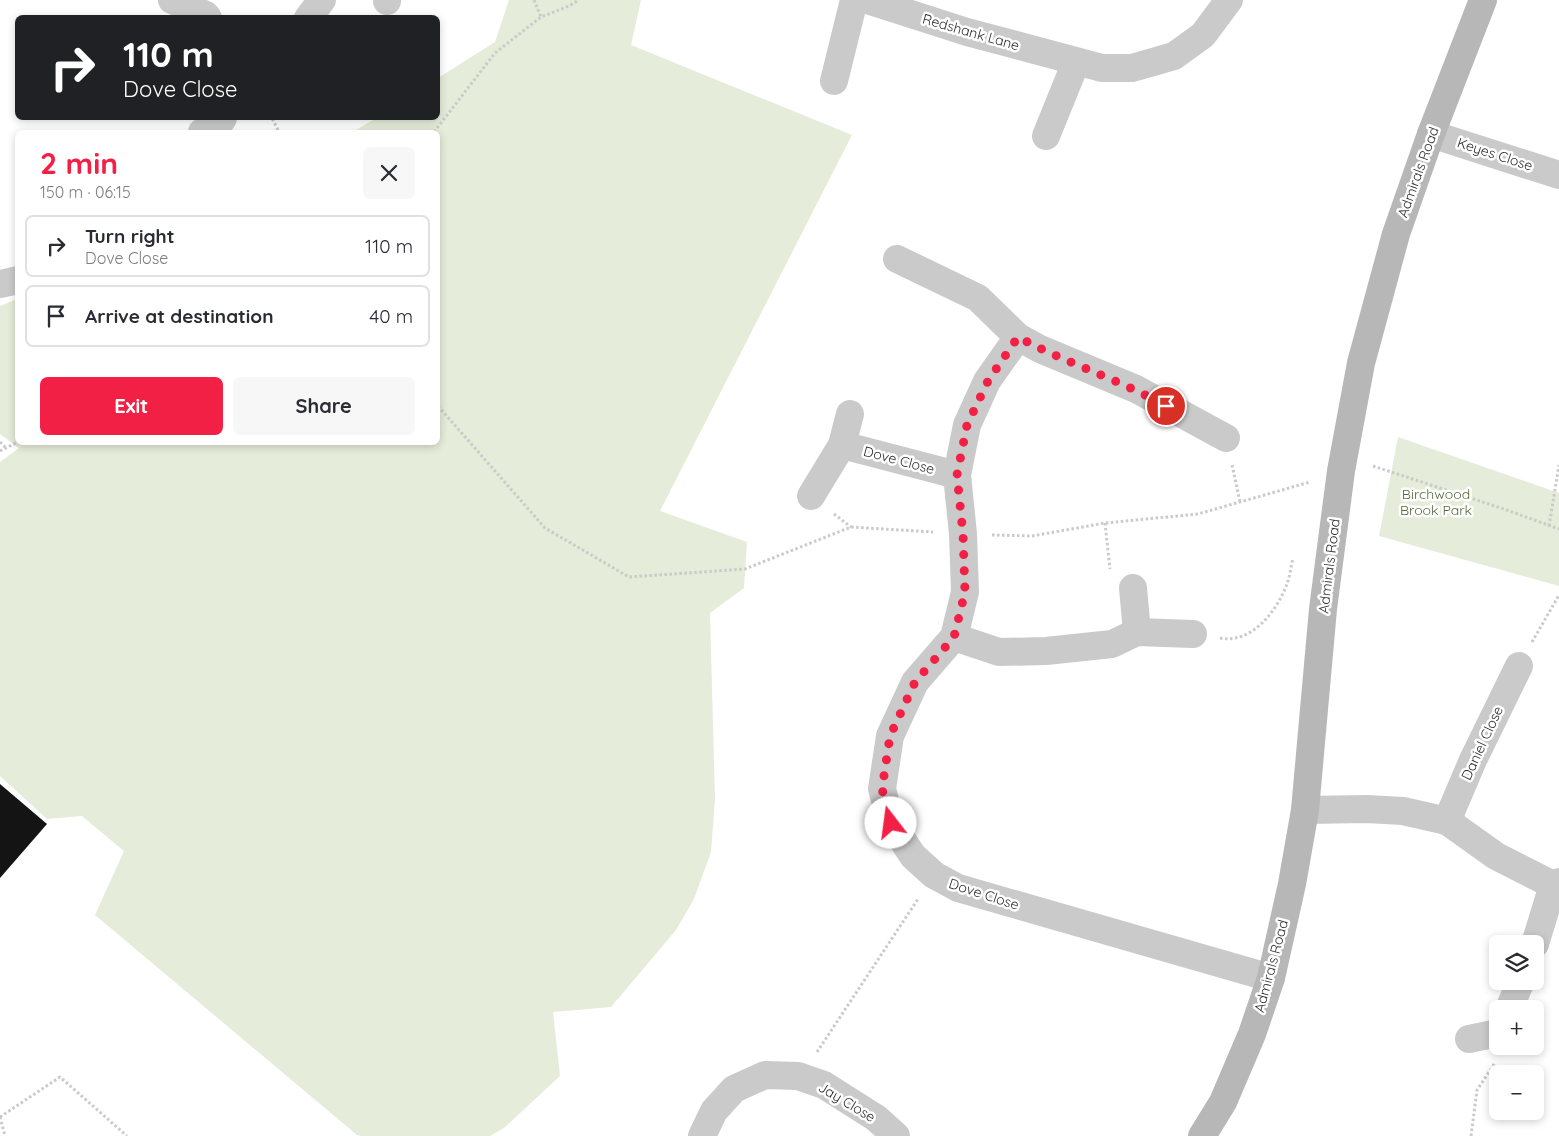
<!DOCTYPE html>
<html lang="en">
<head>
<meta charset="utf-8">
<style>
  :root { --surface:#fff; --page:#f7f7f7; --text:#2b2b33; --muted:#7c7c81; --line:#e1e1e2; --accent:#f22045 }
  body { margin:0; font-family:Quicksand,sans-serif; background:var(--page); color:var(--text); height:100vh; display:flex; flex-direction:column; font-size:19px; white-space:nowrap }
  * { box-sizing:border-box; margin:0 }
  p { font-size:16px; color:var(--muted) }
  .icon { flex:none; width:28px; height:28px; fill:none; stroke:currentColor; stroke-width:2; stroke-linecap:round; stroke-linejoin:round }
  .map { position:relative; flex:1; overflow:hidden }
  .side { position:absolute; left:15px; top:130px; width:425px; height:315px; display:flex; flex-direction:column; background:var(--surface); border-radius:8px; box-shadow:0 2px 8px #0003 }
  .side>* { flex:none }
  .top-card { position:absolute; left:15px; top:15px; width:425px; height:105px; border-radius:8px; box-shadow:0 2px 8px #0003; background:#202124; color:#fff; overflow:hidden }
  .buttons { position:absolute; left:1489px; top:935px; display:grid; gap:10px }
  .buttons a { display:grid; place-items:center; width:55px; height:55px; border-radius:8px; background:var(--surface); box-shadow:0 2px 8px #0003; font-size:25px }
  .pin { position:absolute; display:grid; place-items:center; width:42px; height:42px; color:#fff; margin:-21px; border:2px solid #fff; border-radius:50%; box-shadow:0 1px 5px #0007 }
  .me { position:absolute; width:55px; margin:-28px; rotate:345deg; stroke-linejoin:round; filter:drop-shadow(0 0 4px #0008) }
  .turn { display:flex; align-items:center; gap:18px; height:105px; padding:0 25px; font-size:22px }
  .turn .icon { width:65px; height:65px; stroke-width:2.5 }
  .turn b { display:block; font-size:35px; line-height:42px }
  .round { display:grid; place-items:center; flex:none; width:52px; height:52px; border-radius:8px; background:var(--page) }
  .overview { display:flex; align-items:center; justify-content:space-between; height:85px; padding:0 25px }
  h1 { font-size:30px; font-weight:800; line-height:38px; color:var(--accent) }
  .cta { display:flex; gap:10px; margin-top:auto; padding:10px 25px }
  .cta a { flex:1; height:58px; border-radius:8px; background:var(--accent); color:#fff; font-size:20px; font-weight:800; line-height:58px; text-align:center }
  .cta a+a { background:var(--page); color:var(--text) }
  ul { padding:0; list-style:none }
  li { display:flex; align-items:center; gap:15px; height:62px; margin:0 10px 8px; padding:0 15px; border:2px solid var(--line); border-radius:8px }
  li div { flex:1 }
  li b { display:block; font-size:19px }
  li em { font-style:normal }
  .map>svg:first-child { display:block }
</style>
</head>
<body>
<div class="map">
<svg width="1559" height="1136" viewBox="0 0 1559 1136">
  <rect width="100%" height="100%" fill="#fff"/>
  <g fill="#e5ecd9">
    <polygon points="509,0 641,0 631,45 852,135 660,511 747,542 744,588 710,613 715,799 711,852 694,899 676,930 611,1007 553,1012 560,1076 504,1128 490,1136 362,1136 357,1135 95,915 124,851 82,816 47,819 0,776 0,462 19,448 0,434 0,306 17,299 18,442 438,442 438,132 353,132 376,118 438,118 438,78 495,42"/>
    <polygon points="1398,437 1559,493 1559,586 1379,536"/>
  </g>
  <polygon fill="#141414" points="0,784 47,824 0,878"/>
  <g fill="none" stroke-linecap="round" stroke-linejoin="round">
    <g stroke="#cacaca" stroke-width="3" stroke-dasharray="2.5 2.5" stroke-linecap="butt">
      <polyline points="534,0 541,17"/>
      <polyline points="267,118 273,120 279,132"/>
      <polyline points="434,132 495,53 541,17 569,6 579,0"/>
      <polyline points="438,406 545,528 629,577 745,569 851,527 933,532"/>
      <polyline points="0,442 5,447"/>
      <polyline points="0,451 18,442"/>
      <polyline points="1232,465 1240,502"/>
      <polyline points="1373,466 1504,509 1559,529"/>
      <polyline points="834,514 851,527"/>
      <polyline points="1105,523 1110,569"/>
      <polyline points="1549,526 1559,465"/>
      <polyline points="992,535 1032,536 1105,523 1198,514 1310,482"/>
      <path d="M 1220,638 C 1252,644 1277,611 1287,584 C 1290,576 1291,566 1293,558"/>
      <polyline points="1532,642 1559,595"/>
      <polyline points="817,1052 918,899"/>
      <polyline points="0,1117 60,1077 127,1136"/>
      <polyline points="0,1117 5,1136"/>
      <polyline points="1471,1136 1477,1090 1495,1063"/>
    </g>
    <g stroke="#cacaca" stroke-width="28">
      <polyline points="172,0 206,15 208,18"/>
      <polyline points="387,0 387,1"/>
      <polyline points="867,0 967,32 1102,68 1132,68 1174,56 1203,35 1229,0"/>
      <polyline points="308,18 322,0"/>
      <polyline points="834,81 854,0"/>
      <polyline points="202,132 222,120 223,118"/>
      <polyline points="1431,134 1559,175"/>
      <polyline points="1046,136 1076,62"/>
      <polyline points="897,259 978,298 1018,337 1040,349 1136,389 1226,438"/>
      <polyline points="0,284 18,280"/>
      <polyline points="1018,337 987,381 967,425 957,475 963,534 965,592 954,637 915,682 890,736 882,789 891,823 913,856 934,875 958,888 1271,978"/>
      <polyline points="842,445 957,475"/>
      <polyline points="811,496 842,445 850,414"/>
      <polyline points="1133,588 1137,632"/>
      <polyline points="954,637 999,652 1046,651 1112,644 1137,632 1193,634"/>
      <polyline points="1305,810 1367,809 1403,811 1447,821 1496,856 1553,885 1559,882"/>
      <polyline points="1447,821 1473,760 1519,666"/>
      <polyline points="1535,944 1553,885"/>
      <polyline points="1509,1009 1521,981"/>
      <polyline points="1469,1039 1498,1033"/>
      <polyline points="702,1136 714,1111 734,1089 765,1075 798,1076 824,1085 876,1118 896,1136"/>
    </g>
    <polyline stroke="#b7b7b7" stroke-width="28" points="1202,1136 1223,1102 1252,1034 1271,978 1292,884 1305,810 1323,609 1341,471 1361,363 1396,234 1431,134 1483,0"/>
  </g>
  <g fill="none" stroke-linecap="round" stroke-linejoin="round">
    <path stroke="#f22045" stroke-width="9" stroke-dasharray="0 16.2" d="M 891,823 L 882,789 L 890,736 L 915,682 L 954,637 L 965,592 L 963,534 L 957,475 L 967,425 L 988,381 L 1018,337 C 1066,363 1118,379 1166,406"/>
  </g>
  <g text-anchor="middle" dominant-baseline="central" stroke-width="5" stroke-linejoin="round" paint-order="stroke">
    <g font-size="14" fill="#2d2d2d" stroke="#fff">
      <text transform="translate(971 32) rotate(16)">Redshank Lane</text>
      <text transform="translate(1495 154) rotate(18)">Keyes Close</text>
      <text transform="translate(1418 172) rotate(-70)">Admirals Road</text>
      <text transform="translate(899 460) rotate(15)">Dove Close</text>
      <text transform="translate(1329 566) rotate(-83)">Admirals Road</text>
      <text transform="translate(1482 743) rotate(-65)">Daniel Close</text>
      <text transform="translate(984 894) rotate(18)">Dove Close</text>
      <text transform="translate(1271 966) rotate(-75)">Admirals Road</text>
      <text transform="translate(847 1102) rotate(31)">Jay Close</text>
    </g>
    <g font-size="14" fill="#556b37" stroke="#fff">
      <text x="1436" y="494">Birchwood<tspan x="1436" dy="16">Brook Park</tspan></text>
    </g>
  </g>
</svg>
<div class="buttons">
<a><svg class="icon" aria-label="layers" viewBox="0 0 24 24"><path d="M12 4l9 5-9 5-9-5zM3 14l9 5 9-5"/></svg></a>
<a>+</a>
<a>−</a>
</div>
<div class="pin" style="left:1166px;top:406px;background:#d93025"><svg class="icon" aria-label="arrive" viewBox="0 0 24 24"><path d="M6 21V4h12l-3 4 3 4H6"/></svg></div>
<svg class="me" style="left:891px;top:823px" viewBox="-20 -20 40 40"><circle r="19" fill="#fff"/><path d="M0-13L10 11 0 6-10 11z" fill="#f22045"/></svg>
<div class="top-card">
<div class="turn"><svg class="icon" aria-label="right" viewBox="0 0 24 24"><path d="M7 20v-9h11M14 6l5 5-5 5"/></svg><div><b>110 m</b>Dove Close</div></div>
</div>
<section class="side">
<div class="overview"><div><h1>2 min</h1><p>150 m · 06:15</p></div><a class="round"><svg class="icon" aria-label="close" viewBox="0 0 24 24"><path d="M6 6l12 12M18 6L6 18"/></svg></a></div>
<ul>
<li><svg class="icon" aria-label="right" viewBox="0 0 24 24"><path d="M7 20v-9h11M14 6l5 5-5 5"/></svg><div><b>Turn right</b><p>Dove Close</p></div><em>110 m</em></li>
<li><svg class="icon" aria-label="arrive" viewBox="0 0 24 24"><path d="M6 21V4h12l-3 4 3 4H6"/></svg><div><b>Arrive at destination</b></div><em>40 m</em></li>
</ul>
<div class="cta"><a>Exit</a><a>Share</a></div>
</section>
</div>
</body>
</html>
